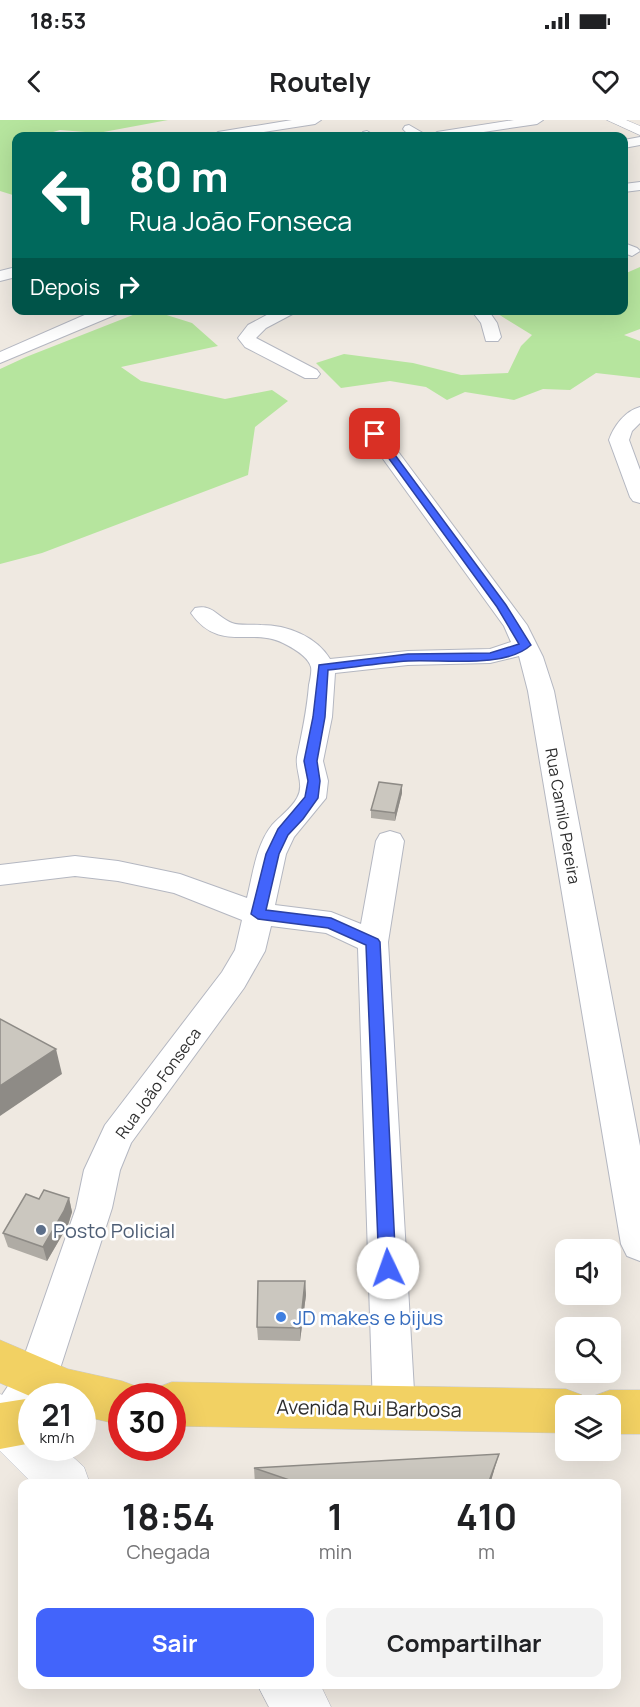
<!DOCTYPE html>
<html lang="pt">
<head>
<meta charset="utf-8">
<style>
  :root { --surface:#fff; --page:#f2f2f2; --text:#202124; --muted:#757577; --accent:#4264fb }
  body { margin:0; font-family:Manrope,sans-serif; background:var(--page); color:var(--text); height:100vh; display:flex; flex-direction:column; font-size:22px; white-space:nowrap }
  * { box-sizing:border-box; margin:0 }
  p { font-size:20px; color:var(--muted) }
  .icon { flex:none; width:33px; height:33px; fill:none; stroke:currentColor; stroke-width:2; stroke-linecap:round; stroke-linejoin:round }
  .map { position:relative; flex:1; overflow:hidden }
  .panel { position:absolute; left:18px; top:1359px; width:603px; height:210px; display:flex; flex-direction:column; background:var(--surface); border-radius:12px; box-shadow:0 6px 24px #0002 }
  .panel>* { flex:none }
  .guide { position:absolute; left:12px; top:12px; width:616px; height:183px; border-radius:12px; box-shadow:0 6px 24px #0002; background:#00695c; color:#fff; overflow:hidden }
  .buttons { position:absolute; left:555px; top:1119px; display:grid; gap:12px }
  .buttons a { display:grid; place-items:center; width:66px; height:66px; border-radius:12px; background:var(--surface); box-shadow:0 6px 24px #0002; font-size:30px }
  .speed { position:absolute; left:18px; top:1263px; display:flex; gap:12px; font-size:30px; font-weight:700; text-align:center }
  .speed>* { display:grid; place-content:center; width:78px; height:78px; border-radius:50%; background:var(--surface); box-shadow:0 6px 24px #0002; line-height:1 }
  .speed small { font-size:15px; font-weight:400 }
  .speed .limit { border:9px solid #d22; background:#fff; color:#111 }
  .pin { position:absolute; display:grid; place-items:center; width:51px; height:51px; color:#fff; margin:-26px; border-radius:12px; box-shadow:0 3px 9px #0006 }
  .me { position:absolute; width:66px; margin:-33px; rotate:357deg; stroke-linejoin:round; filter:drop-shadow(0 0 4px #0008) }
  .turn { display:flex; align-items:center; gap:21px; height:126px; padding:0 18px; font-size:27px }
  .turn .icon { width:78px; height:78px; stroke-width:2.5 }
  .turn b { display:block; font-size:42px; line-height:51px }
  .then { display:flex; align-items:center; height:57px; padding:0 18px; background:#0003; gap:12px; font-size:22px }
  .eta { display:flex; justify-content:space-evenly; align-items:center; height:102px; text-align:center }
  .eta b { font-size:36px; font-weight:700; line-height:42px }
  .cta { display:flex; gap:12px; margin-top:auto; padding:12px 18px }
  .cta a { flex:1; height:69px; border-radius:12px; background:var(--accent); color:#fff; font-size:24px; font-weight:700; line-height:69px; text-align:center }
  .cta a+a { background:var(--page); color:var(--text) }
  .status { display:flex; justify-content:space-between; align-items:center; height:42px; padding:0 30px; background:var(--surface); direction:ltr }
  .status svg { height:16px; fill:currentColor }
  header { display:flex; justify-content:space-between; align-items:center; height:78px; padding:0 18px; background:var(--surface); font-size:27px; font-weight:700 }
  .map>svg:first-child { display:block }
</style>
</head>
<body>
<div class="status"><b>18:53</b><svg viewBox="0 0 49 12"><path d="M0 12V9h3v3zM5 12V6h3v6zM10 12V3h3v9zM15 12V0h3v12zM26 1h20v11H26zM47 4h2v5h-2z"/></svg></div>
<header><svg class="icon" aria-label="back" viewBox="0 0 24 24"><path d="M15 5l-7 7 7 7"/></svg>Routely<svg class="icon" aria-label="heart" viewBox="0 0 24 24"><path d="M12 20l-8-8c-3-5 5-10 8-4 3-6 11-1 8 4z"/></svg></header>
<div class="map">
<svg width="640" height="1587" viewBox="0 0 640 1587">
  <rect width="100%" height="100%" fill="#efe9e1"/>
  <g fill="#b6e59e">
    <polygon points="0,0 168,0 98,13 60,10 39,16 16,16 16,76 0,71"/>
    <polygon points="640,147 640,209 624,215 640,221 640,258 596,253 570,270 543,269 514,280 465,272 447,280 426,267 390,261 341,268 316,243 344,234 413,243 461,255 508,253 521,226 532,215 498,194 475,191 624,190 624,154"/>
    <polygon points="143,191 154,191 192,203 218,226 121,247 141,261 225,279 272,270 288,281 255,307 248,355 42,433 0,444 0,249 26,237"/>
  </g>
  <g fill="none" stroke-linecap="round" stroke-linejoin="round">
    <g stroke="#b4b7c1" stroke-width="2">
      <g id="street">
        <polygon points="292,0 321,0 315,4 238,16 212,16 218,12"/>
        <polygon points="514,0 543,0 537,4 457,16 431,16 437,12"/>
        <path d="M 409,5 L 428,16 C 419,17 409,17 403,9 L 405,6 Z"/>
        <polygon points="367,11 375,16 362,16 363,12"/>
        <polygon points="640,17 640,25 624,28 624,20"/>
        <polygon points="640,62 640,70 624,72 624,64"/>
        <polygon points="624,123 637,128 640,131 632,136 624,133"/>
        <polygon points="16,147 16,157 0,161 0,151"/>
        <polygon points="96,190 119,190 117,194 0,243 0,232"/>
        <polygon points="276,190 300,190 266,208 256,218 317,250 320,254 317,258 305,258 245,227 238,218 248,205"/>
        <polygon points="471,190 488,190 497,203 501,217 498,221 486,221 481,203"/>
        <path d="M 640,287 L 640,303 L 632,311 L 629,320 L 640,350 L 640,383 L 633,381 L 630,377 L 609,320 C 614,306 625,291 640,287 Z"/>
        <path d="M 375,308 L 382,310 L 527,505 L 543,537 L 554,571 L 640,1026 L 640,1141 L 627,1136 L 621,1124 L 528,571 L 519,536 L 490,543 L 408,545 L 335,553 L 332,597 L 323,641 L 328,661 L 326,678 L 294,717 L 286,734 L 275,785 L 331,792 L 361,804 L 376,721 L 380,714 L 390,711 L 400,714 L 404,721 L 388,822 L 415,1288 L 409,1302 L 394,1308 L 379,1302 L 373,1288 L 358,828 L 326,813 L 271,806 L 265,831 L 244,868 L 131,1023 L 120,1050 L 112,1088 L 57,1258 L 48,1276 L 32,1276 C 32,1302 32,1315 6,1326 L 0,1323 L 0,1278 L 20,1248 L 76,1088 L 84,1050 L 105,1005 L 222,852 L 235,830 L 242,800 L 174,773 L 118,761 L 75,756 L 0,765 L 0,745 L 75,736 L 118,741 L 180,754 L 247,778 C 253,754 256,725 272,705 C 280,696 291,689 297,678 C 305,665 295,651 297,637 C 302,613 307,590 309,565 C 310,560 312,552 311,547 C 308,536 293,528 283,523 C 252,507 219,533 191,493 L 195,488 C 213,484 217,497 232,503 C 240,506 252,504 261,505 C 287,505 316,516 330,539 L 408,531 L 490,529 L 511,522 L 504,506 L 365,314 L 368,310 Z"/>
      </g>
    </g>
    <g stroke="#b4b7c1" stroke-width="1">
      <g id="secondary">
        <polygon points="607,0 626,0 640,6 640,15"/>
        <polygon points="0,1274 16,1280 32,1298 32,1328 63,1328 84,1347 90,1364 33,1364 0,1331"/>
        <polygon points="257,1564 320,1564 331,1587 269,1587"/>
      </g>
    </g>
    <g stroke="#c9c9c9" stroke-width="1">
      <g id="primary">
        <polygon points="0,1220 68,1249 122,1261 138,1267 142,1276 122,1276 122,1305 82,1296 82,1276 32,1277 0,1263"/>
        <polygon points="172,1262 566,1269 582,1275 586,1286 566,1286 566,1313 172,1306 172,1276 153,1276 156,1268"/>
        <polygon points="610,1270 640,1270 640,1314 610,1314 610,1286 590,1286 594,1276"/>
        <polygon points="32,1278 32,1323 0,1329 0,1283"/>
      </g>
    </g>
    <use href="#street" fill="#fff" fill-rule="evenodd"/>
    <use href="#secondary" fill="#fff" fill-rule="evenodd"/>
    <use href="#primary" fill="#f2d163" fill-rule="evenodd"/>
  </g>
  <g fill="#afaba4">
    <polygon points="402,665 402,673 395,701 371,698 371,690"/>
    <polygon points="69,1078 72,1092 68,1105 47,1141 8,1127 3,1113 39,1079"/>
    <polygon points="305,1161 306,1175 300,1221 258,1220 257,1207"/>
    <polygon points="254,1348 494,1350 490,1364 255,1364"/>
  </g>
  <g fill="#8e8b86">
    <polygon points="402,665 402,673 395,701 395,693"/>
    <polygon points="56,929 62,954 0,996 0,966"/>
    <polygon points="69,1078 72,1092 68,1105 47,1141 43,1127"/>
    <polygon points="305,1161 306,1175 300,1221 300,1208"/>
    <polygon points="499,1334 490,1364 488,1364"/>
  </g>
  <g fill="#cbc7bf" stroke="#8e8b86" stroke-width="1.5">
    <polygon points="379,662 402,665 395,693 371,690"/>
    <polygon points="0,899 56,929 0,966"/>
    <polygon points="44,1070 69,1078 64,1091 43,1127 3,1113 26,1074 39,1079"/>
    <polygon points="258,1161 305,1161 300,1208 257,1207"/>
    <polygon points="499,1334 488,1364 301,1364 254,1348"/>
  </g>
  <path fill="#4264fb" stroke="#2b41a3" stroke-width="1.5" d="M 375,311 L 378,312 L 506,485 L 531,525 C 505,549 442,539 408,541 C 381,543 355,547 328,550 L 325,597 L 317,641 L 320,661 L 318,678 L 303,699 L 288,715 L 279,734 L 266,790 L 331,798 L 378,819 L 380,822 L 396,1148 L 394,1154 L 388,1156 L 382,1154 L 379,1148 L 366,825 L 328,808 L 258,799 L 251,794 L 266,734 L 278,709 L 305,677 L 308,661 L 304,641 L 313,597 L 319,545 L 408,534 L 490,533 L 519,524 L 497,487 L 371,314 Z"/>
  <circle fill="#5c6f8a" stroke="#fff" stroke-width="2" cx="41" cy="1110" r="6"/>
  <circle fill="#3f7fe0" stroke="#fff" stroke-width="2" cx="281" cy="1197" r="6"/>
  <g text-anchor="middle" dominant-baseline="central" stroke-width="5" stroke-linejoin="round" paint-order="stroke">
    <g font-size="16" fill="#2e2e2e" stroke="#fff">
      <text transform="translate(563 696) rotate(80)">Rua Camilo Pereira</text>
      <text transform="translate(158 963) rotate(-54)">Rua João Fonseca</text>
    </g>
    <g font-size="20" fill="#4e5e75" stroke="#fff" text-anchor="start">
      <text x="53" y="1110">Posto Policial</text>
    </g>
    <g font-size="20" fill="#366cbe" stroke="#fff" text-anchor="start">
      <text x="293" y="1197">JD makes e bijus</text>
    </g>
    <g font-size="20" fill="#2e2e2e" stroke="#fff">
      <text transform="translate(369 1288) rotate(1)">Avenida Rui Barbosa</text>
    </g>
  </g>
</svg>
<div class="buttons">
<a><svg class="icon" aria-label="sound" viewBox="0 0 24 24"><path d="M4 9h4l5-4v14l-5-4H4zM17 9q2 3 0 6"/></svg></a>
<a><svg class="icon" aria-label="search" viewBox="0 0 24 24"><circle cx="10" cy="10" r="6"/><path d="M15 15l6 6"/></svg></a>
<a><svg class="icon" aria-label="layers" viewBox="0 0 24 24"><path d="M12 4l9 5-9 5-9-5zM3 14l9 5 9-5"/></svg></a>
</div>
<div class="speed"><div>21<small>km/h</small></div><div class="limit">30</div></div>
<div class="pin" style="left:375px;top:314px;background:#d93025"><svg class="icon" aria-label="arrive" viewBox="0 0 24 24"><path d="M6 21V4h12l-3 4 3 4H6"/></svg></div>
<svg class="me" style="left:388px;top:1148px" viewBox="-20 -20 40 40"><circle r="19" fill="#fff"/><path d="M0-13L10 11 0 6-10 11z" fill="#4264fb"/></svg>
<div class="guide">
<div class="turn"><svg class="icon" aria-label="left" viewBox="0 0 24 24"><path d="M17 20v-9H6M10 6l-5 5 5 5"/></svg><div><b>80 m</b>Rua João Fonseca</div></div>
<div class="then">Depois<svg class="icon" aria-label="right" viewBox="0 0 24 24"><path d="M7 20v-9h11M14 6l5 5-5 5"/></svg></div>
</div>
<section class="panel">
<div class="eta">
<div><b>18:54</b><p>Chegada</p></div>
<div><b>1</b><p>min</p></div>
<div><b>410</b><p>m</p></div>
</div>
<div class="cta"><a>Sair</a><a>Compartilhar</a></div>
</section>
</div>
</body>
</html>
